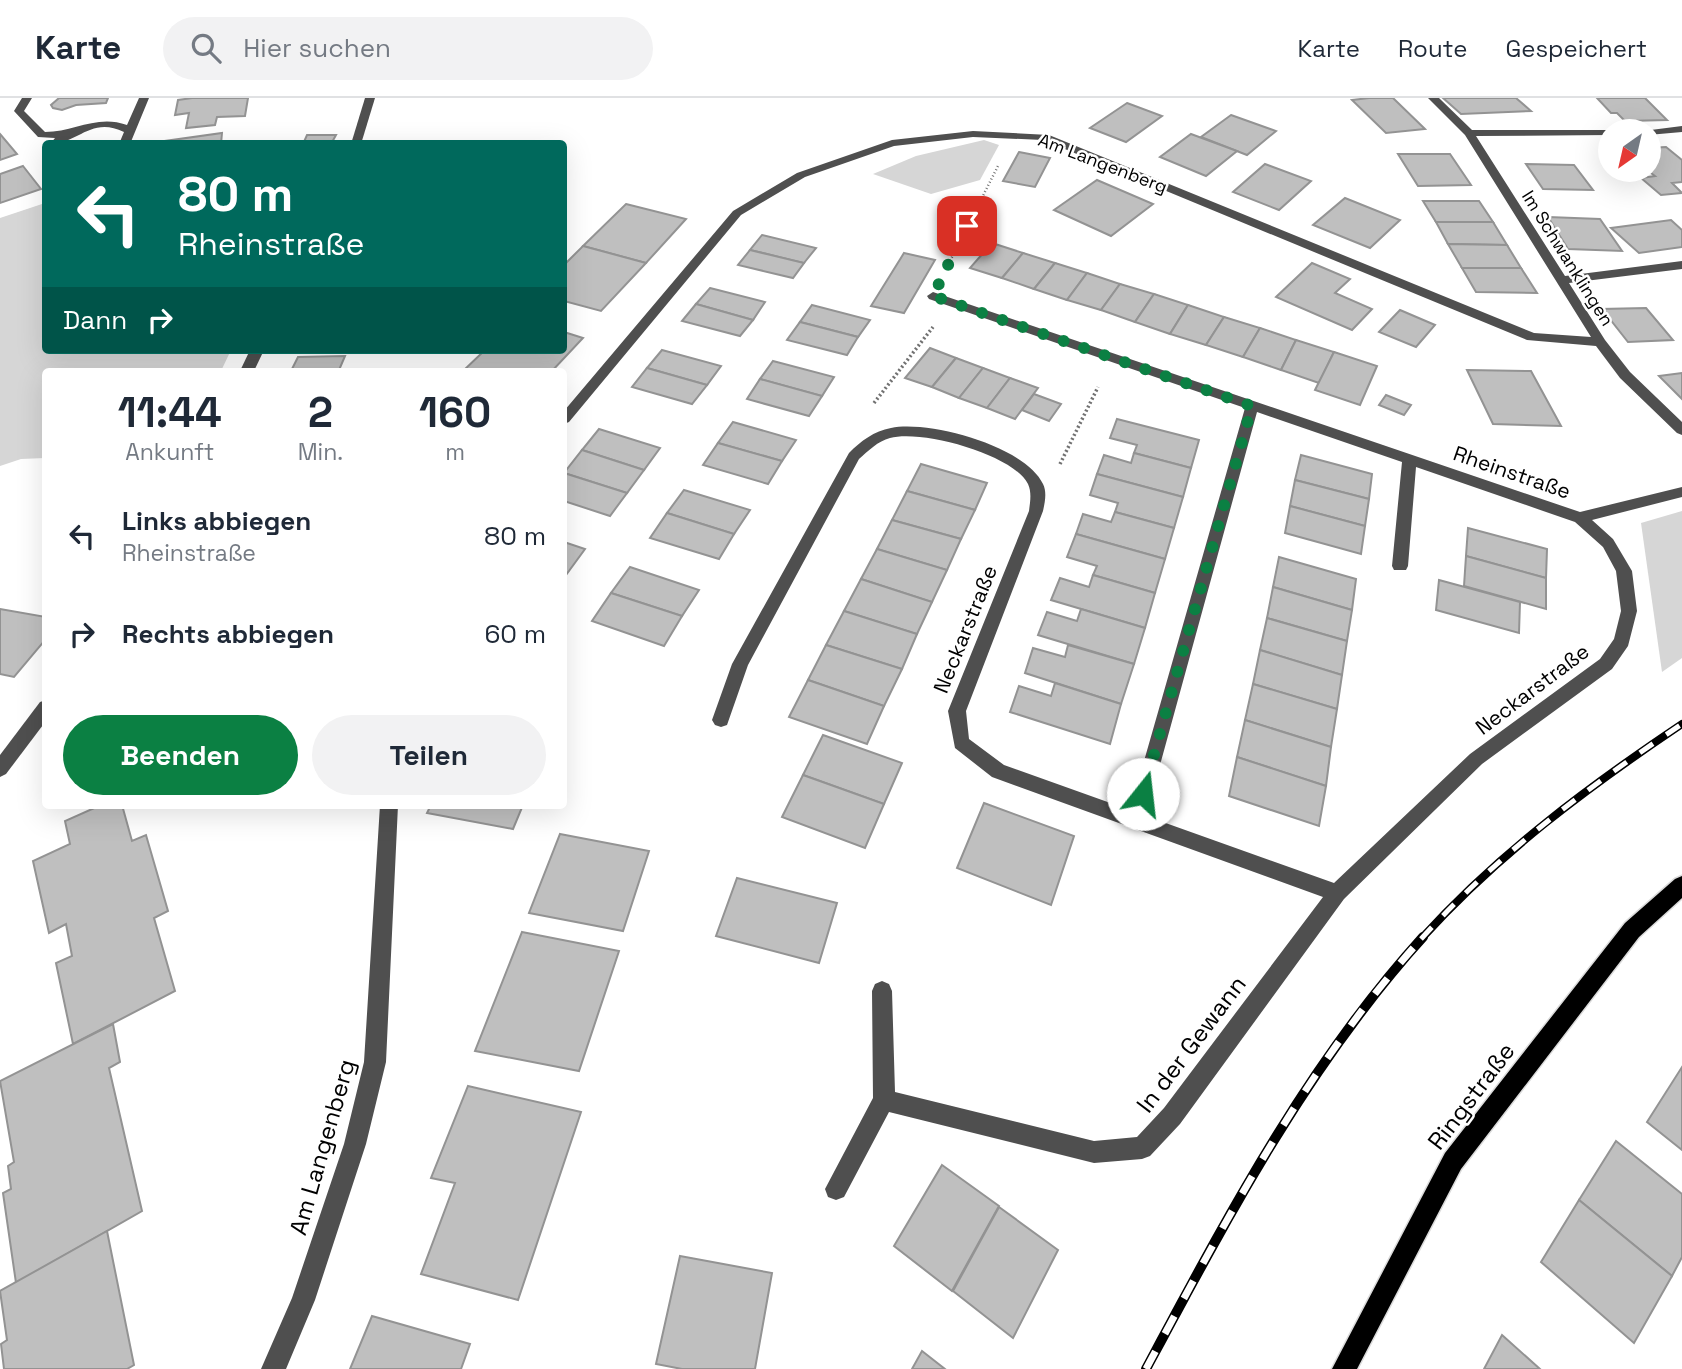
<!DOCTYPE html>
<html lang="de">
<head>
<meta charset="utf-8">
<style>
  :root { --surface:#fff; --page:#f2f2f3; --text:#1f2937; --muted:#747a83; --line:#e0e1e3; --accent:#0b8043 }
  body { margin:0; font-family:"Space Grotesk",sans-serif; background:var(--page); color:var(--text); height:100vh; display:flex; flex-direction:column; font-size:26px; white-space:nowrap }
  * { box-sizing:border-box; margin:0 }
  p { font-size:23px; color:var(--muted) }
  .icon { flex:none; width:38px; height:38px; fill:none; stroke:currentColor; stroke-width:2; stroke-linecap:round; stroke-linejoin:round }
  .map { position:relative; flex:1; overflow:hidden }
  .drawer { position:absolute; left:42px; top:270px; width:525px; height:441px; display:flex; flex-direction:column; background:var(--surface); border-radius:7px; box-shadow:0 7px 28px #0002 }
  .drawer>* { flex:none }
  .guide { position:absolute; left:42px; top:42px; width:525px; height:214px; border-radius:7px; box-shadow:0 7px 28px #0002; background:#00695c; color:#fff; overflow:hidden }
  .needle { width:46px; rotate:214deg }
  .buttons { position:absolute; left:1598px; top:21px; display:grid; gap:14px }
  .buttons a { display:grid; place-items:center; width:63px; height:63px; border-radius:50%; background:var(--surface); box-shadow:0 7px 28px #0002; font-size:35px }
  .pin { position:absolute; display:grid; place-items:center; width:60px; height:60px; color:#fff; margin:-30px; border-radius:14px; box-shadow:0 4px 10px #0006 }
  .me { position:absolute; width:77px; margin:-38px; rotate:16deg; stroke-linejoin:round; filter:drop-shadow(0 0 5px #0008) }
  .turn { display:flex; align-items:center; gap:24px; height:147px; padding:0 21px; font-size:32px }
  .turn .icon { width:91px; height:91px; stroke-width:2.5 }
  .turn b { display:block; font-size:49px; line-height:60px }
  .then { display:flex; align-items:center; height:66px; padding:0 21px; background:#0003; gap:14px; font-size:26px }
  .eta { display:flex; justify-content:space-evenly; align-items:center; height:119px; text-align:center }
  .eta b { font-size:42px; font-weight:700; line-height:49px }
  .primary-button { display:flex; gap:14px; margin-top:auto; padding:14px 21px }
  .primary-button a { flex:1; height:80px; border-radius:42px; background:var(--accent); color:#fff; font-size:28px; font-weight:700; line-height:80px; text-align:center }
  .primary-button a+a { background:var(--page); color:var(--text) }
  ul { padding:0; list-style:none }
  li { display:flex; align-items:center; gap:21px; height:98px; padding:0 21px }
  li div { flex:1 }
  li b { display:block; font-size:26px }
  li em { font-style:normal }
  header { display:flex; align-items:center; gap:42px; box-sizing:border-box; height:98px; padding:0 35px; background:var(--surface); border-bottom:2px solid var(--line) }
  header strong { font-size:33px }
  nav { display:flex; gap:38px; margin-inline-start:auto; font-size:24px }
  .search { width:490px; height:63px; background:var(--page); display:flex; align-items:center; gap:18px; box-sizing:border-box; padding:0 24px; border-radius:38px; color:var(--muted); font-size:26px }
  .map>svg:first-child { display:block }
</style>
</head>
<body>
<header>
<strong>Karte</strong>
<div class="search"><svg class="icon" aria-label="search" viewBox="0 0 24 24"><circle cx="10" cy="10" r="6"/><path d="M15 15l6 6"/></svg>Hier suchen</div>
<nav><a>Karte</a><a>Route</a><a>Gespeichert</a></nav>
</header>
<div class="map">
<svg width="1682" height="1271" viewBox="0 0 1682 1271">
  <rect width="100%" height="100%" fill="#fff"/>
  <g fill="#d6d6d6">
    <polygon points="984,42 999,47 980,82 931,96 873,76 916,58"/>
    <polygon points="45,105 46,252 231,252 221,273 46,273 45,360 21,361 0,368 0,120"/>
    <polygon points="1682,413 1682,560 1662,574 1641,425"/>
  </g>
  <g fill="#bfbfbf" stroke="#939393" stroke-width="2">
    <polygon points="59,0 108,0 106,5 76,7 62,12 53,10 51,7"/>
    <polygon points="192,0 248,0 245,18 217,19 215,27 186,30 189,15 175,17 178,2"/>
    <polygon points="1369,0 1393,0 1425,31 1386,35 1352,2"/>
    <polygon points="1443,0 1516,0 1531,13 1461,16"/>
    <polygon points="1597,0 1645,0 1667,22 1625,23 1617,15 1611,15"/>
    <polygon points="1127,5 1162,18 1126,44 1090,30"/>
    <polygon points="1231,17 1276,33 1247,57 1201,39"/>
    <polygon points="222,35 221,46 164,46 165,43"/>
    <polygon points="0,36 17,56 0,62"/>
    <polygon points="1191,36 1237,53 1206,78 1160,59"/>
    <polygon points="307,37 336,37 331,46 303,46"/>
    <polygon points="1666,49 1682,62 1682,84 1672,85 1682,95 1661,97 1641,80 1655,78 1647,72 1648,50"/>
    <polygon points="1019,54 1050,60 1035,89 1003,83"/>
    <polygon points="1398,56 1450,56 1471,87 1418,88"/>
    <polygon points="1265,66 1311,83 1279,112 1233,94"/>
    <polygon points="1526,66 1574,67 1593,92 1543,91"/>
    <polygon points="23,68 41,91 0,105 0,76"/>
    <polygon points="1097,82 1153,106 1111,138 1054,112"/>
    <polygon points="1345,100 1400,122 1370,150 1313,127"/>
    <polygon points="1423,103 1479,103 1493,124 1436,124"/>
    <polygon points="626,106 686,121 646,165 583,148"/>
    <polygon points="1548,119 1600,121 1622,153 1568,151"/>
    <polygon points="1671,122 1682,132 1682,149 1639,155 1611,130"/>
    <polygon points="1436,124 1493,124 1507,147 1448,146"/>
    <polygon points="762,137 816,150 804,165 750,152"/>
    <polygon points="992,145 1023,155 1002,180 970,170"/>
    <polygon points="1448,146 1507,147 1521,170 1462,170"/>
    <polygon points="583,148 646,165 601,213 564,203 564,167"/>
    <polygon points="750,152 804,165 793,180 738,167"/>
    <polygon points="904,155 935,162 904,215 871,208"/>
    <polygon points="1023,155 1055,165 1034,191 1002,180"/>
    <polygon points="1055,165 1087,175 1067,202 1034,191"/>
    <polygon points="1312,165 1350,181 1335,195 1372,211 1352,232 1276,199"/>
    <polygon points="1462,170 1521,170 1537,195 1476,194"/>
    <polygon points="1087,175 1120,186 1101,212 1067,202"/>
    <polygon points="1120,186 1154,196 1135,224 1101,212"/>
    <polygon points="710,190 765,204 753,222 696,206"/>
    <polygon points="1154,196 1188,207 1170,236 1135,224"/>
    <polygon points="696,206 753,222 740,238 682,223"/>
    <polygon points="812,207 870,222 858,239 800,224"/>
    <polygon points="1188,207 1224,219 1206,247 1170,236"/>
    <polygon points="1646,210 1673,242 1628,244 1602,211"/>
    <polygon points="1400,212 1435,227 1416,249 1379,234"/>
    <polygon points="1224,219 1260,230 1243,259 1206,247"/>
    <polygon points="800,224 858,239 847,257 787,242"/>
    <polygon points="1260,230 1296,242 1281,272 1243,259"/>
    <polygon points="564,234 583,240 552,273 463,273 485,252 564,252"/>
    <polygon points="1296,242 1334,254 1319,285 1281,272"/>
    <polygon points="930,250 956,260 932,289 905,280"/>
    <polygon points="662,252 721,268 707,287 647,270"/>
    <polygon points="1334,254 1377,268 1360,307 1315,292"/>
    <polygon points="345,258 339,272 361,273 291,273 298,259"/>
    <polygon points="956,260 983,270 959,300 932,289"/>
    <polygon points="773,263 834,279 822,298 760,281"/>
    <polygon points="647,270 707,287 692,306 632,289"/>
    <polygon points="983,270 1010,280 987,310 959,300"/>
    <polygon points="1467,272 1531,273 1561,328 1493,326"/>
    <polygon points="1682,275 1682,301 1659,278"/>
    <polygon points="1010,280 1038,290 1015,321 987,310"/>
    <polygon points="760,281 822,298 809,318 747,301"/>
    <polygon points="1034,296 1061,306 1049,323 1022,312"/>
    <polygon points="1386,297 1411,307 1404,317 1379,307"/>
    <polygon points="1117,321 1199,342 1191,370 1134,355 1137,347 1110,340"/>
    <polygon points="733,324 796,342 782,363 718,345"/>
    <polygon points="599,331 660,350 644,372 582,352"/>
    <polygon points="718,345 782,363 768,386 703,367"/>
    <polygon points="582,352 644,372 627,395 564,375"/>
    <polygon points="1134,355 1191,370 1183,399 1097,376 1104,357 1131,365"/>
    <polygon points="1301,357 1372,376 1369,401 1295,382"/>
    <polygon points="921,366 987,385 975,412 907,393"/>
    <polygon points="564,375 627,395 610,418 564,403"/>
    <polygon points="1097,376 1183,399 1174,430 1115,414 1118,405 1090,397"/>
    <polygon points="1295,382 1369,401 1365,428 1290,408"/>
    <polygon points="684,392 750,412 734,436 667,415"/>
    <polygon points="907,393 975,412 961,441 892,422"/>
    <polygon points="1290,408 1365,428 1361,456 1285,435"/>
    <polygon points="1115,414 1174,430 1165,461 1076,436 1083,416 1111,424"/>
    <polygon points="667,415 734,436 719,461 650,440"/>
    <polygon points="892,422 961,441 947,472 877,451"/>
    <polygon points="1468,430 1547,451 1546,480 1466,458"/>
    <polygon points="1076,436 1165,461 1155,495 1093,477 1097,468 1067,459"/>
    <polygon points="564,444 585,451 566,477 564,476"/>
    <polygon points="877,451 947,472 932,504 861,481"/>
    <polygon points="1466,458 1546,480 1546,511 1464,488"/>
    <polygon points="1279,459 1356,481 1352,512 1273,489"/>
    <polygon points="630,469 699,492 682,518 611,495"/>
    <polygon points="1093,477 1155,495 1145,530 1051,502 1060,480 1089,489"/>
    <polygon points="861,481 932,504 917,536 844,513"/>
    <polygon points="1439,482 1520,504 1519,535 1436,512"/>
    <polygon points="1273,489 1352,512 1347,543 1267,520"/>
    <polygon points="611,495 682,518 664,548 592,523"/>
    <polygon points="0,511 46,519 46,541 14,579 0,576"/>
    <polygon points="1081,511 1145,530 1134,566 1038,537 1047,514 1077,523"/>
    <polygon points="844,513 917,536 902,571 826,547"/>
    <polygon points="1267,520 1347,543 1342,577 1260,552"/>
    <polygon points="826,547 902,571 884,608 808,582"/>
    <polygon points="1068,547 1134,566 1121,606 1025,575 1033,550 1065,559"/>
    <polygon points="1260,552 1342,577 1337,611 1253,586"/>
    <polygon points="808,582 884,608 867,646 789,619"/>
    <polygon points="1055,585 1121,606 1110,646 1010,614 1019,588 1051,598"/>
    <polygon points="1253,586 1337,611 1331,649 1245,622"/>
    <polygon points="1245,622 1331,649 1326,688 1237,659"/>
    <polygon points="823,637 902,665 884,706 803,677"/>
    <polygon points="1237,659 1326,688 1319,728 1229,698"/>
    <polygon points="803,677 884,706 865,750 782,719"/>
    <polygon points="984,705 1074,738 1051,807 957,770"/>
    <polygon points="101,707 122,707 132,743 146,737 168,813 154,820 175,893 73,946 56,865 72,858 66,826 49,835 33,763 70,746 65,723"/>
    <polygon points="431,707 523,707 513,731 427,715"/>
    <polygon points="560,736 649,753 623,833 529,815"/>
    <polygon points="737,780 837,805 819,865 716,838"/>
    <polygon points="522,834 619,853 579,973 475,953"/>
    <polygon points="113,926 120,964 109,970 142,1113 16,1185 3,1095 11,1091 8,1068 14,1064 0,983"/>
    <polygon points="1682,969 1682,1052 1647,1024"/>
    <polygon points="468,988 581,1014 518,1202 421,1176 455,1085 431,1080"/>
    <polygon points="1616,1043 1682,1096 1682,1159 1672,1178 1579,1102"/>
    <polygon points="942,1067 999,1108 952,1193 894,1148"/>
    <polygon points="1579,1102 1672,1178 1634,1245 1541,1164"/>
    <polygon points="999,1109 1058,1152 1013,1240 953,1193"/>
    <polygon points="107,1133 134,1267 127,1271 4,1271 1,1246 7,1242 0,1193"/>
    <polygon points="680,1158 772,1175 755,1271 682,1271 656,1266"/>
    <polygon points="372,1218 470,1246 461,1271 350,1271"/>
    <polygon points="1502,1237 1540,1271 1484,1271"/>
    <polygon points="922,1253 945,1271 912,1271"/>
  </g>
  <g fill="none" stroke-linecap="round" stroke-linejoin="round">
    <g stroke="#dbdbdb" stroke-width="3">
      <polygon id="major" points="1682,778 1682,800 1639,839 1461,1071 1357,1271 1332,1271 1445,1055 1625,825 1675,781"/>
    </g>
    <polyline stroke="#717171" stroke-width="2.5" stroke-dasharray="1 2.5" stroke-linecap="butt" points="947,169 998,68"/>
    <g stroke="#717171" stroke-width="3.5" stroke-dasharray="2 2.5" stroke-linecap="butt">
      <polyline points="874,305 933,229"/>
      <polyline points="1060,366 1098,289"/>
    </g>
    <g fill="#4f4f4f" fill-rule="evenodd">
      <path d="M 22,0 L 32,0 L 24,13 L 45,34 C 74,34 97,16 127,27 L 139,0 L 149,0 L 130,46 L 119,46 L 124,34 C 91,18 78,46 50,46 L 55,40 L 38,39 L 14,13 Z"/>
      <polygon points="365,0 375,0 361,46 351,46"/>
      <polygon points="1428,0 1439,0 1472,32 1614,32 1610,33 1610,37 1476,38 1565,178 1682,163 1682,171 1569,185 1605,242 1630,274 1682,324 1682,337 1677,335 1620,280 1596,248 1527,242 1043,42 973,39 894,48 805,79 741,117 569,324 564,326 564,313 733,113 797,75 892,42 973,33 1049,37 1534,235 1591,239 1465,37"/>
      <polygon points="1682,28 1682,34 1648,37 1648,33 1643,33"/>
      <path d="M 933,194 L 1580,414 L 1682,389 L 1682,399 L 1592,422 L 1613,441 L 1632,473 L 1637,513 L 1628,548 L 1612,571 L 1482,666 L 1344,801 L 1180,1026 L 1150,1058 L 1142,1061 L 1094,1065 L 889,1014 L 844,1099 L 836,1102 L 828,1099 L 825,1091 L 873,1000 L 872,893 L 875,886 L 882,883 L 889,886 L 892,893 L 895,994 L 1094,1043 L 1137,1039 L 1164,1010 L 1323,799 L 992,679 L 955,650 L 948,613 L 1029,413 C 1030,404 1032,395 1028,386 C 1013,356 921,331 890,340 C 878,343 868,353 859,361 L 748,567 L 727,627 L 721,629 L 715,627 L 712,622 L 732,566 L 849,355 C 861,343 874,333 891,330 C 929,322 1025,348 1043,386 C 1047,394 1045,404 1043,413 L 966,613 L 969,641 L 1004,667 L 1130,712 L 1245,310 L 929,201 L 927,198 ZM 1257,314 L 1402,364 L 1392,468 L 1394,472 L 1406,472 L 1408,468 L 1416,369 L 1575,424 L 1603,449 L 1616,473 L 1621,513 L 1614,541 L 1600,561 L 1470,656 L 1334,785 L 1146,718 Z"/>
      <polygon points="250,252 264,252 254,273 240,273"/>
      <polygon points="46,602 46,623 6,676 0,679 0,657 40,604"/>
      <polygon points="380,707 398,707 386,964 366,1046 315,1202 286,1271 261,1271 292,1200 344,1046 364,964"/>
    </g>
    <use href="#major" fill="#000" fill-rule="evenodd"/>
    <g stroke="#000" stroke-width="8">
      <path id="rail-far1" d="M 1421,841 C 1498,756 1588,689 1682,626"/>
    </g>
    <g stroke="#000" stroke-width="10">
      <path id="rail" d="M 1146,1271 C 1227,1120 1307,967 1423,839"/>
    </g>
    <use href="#rail-far1" stroke="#fff" stroke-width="5" stroke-dasharray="16" stroke-linecap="butt"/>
    <use href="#rail" stroke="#fff" stroke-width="7" stroke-dasharray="20" stroke-linecap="butt"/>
  </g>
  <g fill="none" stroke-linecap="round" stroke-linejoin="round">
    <polyline stroke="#0b8043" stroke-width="12" stroke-dasharray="0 21.6" points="967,128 933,198 1252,308 1143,696"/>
  </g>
  <g text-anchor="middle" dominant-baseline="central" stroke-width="5" stroke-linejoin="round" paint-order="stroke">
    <g font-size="18" fill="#000" stroke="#fff">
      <text transform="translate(1103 65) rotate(21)">Am Langenberg</text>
      <text transform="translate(1568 160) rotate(58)">Im Schwanklingen</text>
    </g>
    <g font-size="21" fill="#000" stroke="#fff">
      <text transform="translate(1512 374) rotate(19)">Rheinstraße</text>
      <text transform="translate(965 531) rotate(-68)">Neckarstraße</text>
      <text transform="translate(1532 591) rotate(-37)">Neckarstraße</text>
    </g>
    <g font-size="24" fill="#000" stroke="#fff">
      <text transform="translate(1191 946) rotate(-53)">In der Gewann</text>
      <text transform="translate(1471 998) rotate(-53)">Ringstraße</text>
      <text transform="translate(322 1049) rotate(-74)">Am Langenberg</text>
    </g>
  </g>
</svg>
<div class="buttons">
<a><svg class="needle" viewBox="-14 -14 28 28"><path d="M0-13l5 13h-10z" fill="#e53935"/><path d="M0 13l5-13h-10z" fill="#747a83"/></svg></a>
</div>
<div class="pin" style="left:967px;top:128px;background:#d93025"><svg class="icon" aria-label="arrive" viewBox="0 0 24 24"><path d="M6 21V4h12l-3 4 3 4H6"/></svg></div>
<svg class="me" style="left:1143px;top:696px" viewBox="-20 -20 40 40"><circle r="19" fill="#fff"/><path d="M0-13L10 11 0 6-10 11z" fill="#0b8043"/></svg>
<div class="guide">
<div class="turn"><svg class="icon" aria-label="left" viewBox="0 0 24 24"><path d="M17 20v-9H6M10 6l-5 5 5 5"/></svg><div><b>80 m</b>Rheinstraße</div></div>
<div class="then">Dann<svg class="icon" aria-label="right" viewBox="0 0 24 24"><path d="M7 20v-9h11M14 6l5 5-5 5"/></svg></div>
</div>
<section class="drawer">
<div class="eta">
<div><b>11:44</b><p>Ankunft</p></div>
<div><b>2</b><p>Min.</p></div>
<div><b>160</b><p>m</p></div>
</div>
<ul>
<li><svg class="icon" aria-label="left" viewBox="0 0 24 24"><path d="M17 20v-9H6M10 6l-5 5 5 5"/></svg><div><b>Links abbiegen</b><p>Rheinstraße</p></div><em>80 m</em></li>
<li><svg class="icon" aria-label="right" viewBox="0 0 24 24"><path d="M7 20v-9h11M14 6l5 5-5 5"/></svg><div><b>Rechts abbiegen</b></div><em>60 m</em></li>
</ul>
<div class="primary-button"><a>Beenden</a><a>Teilen</a></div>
</section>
</div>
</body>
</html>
